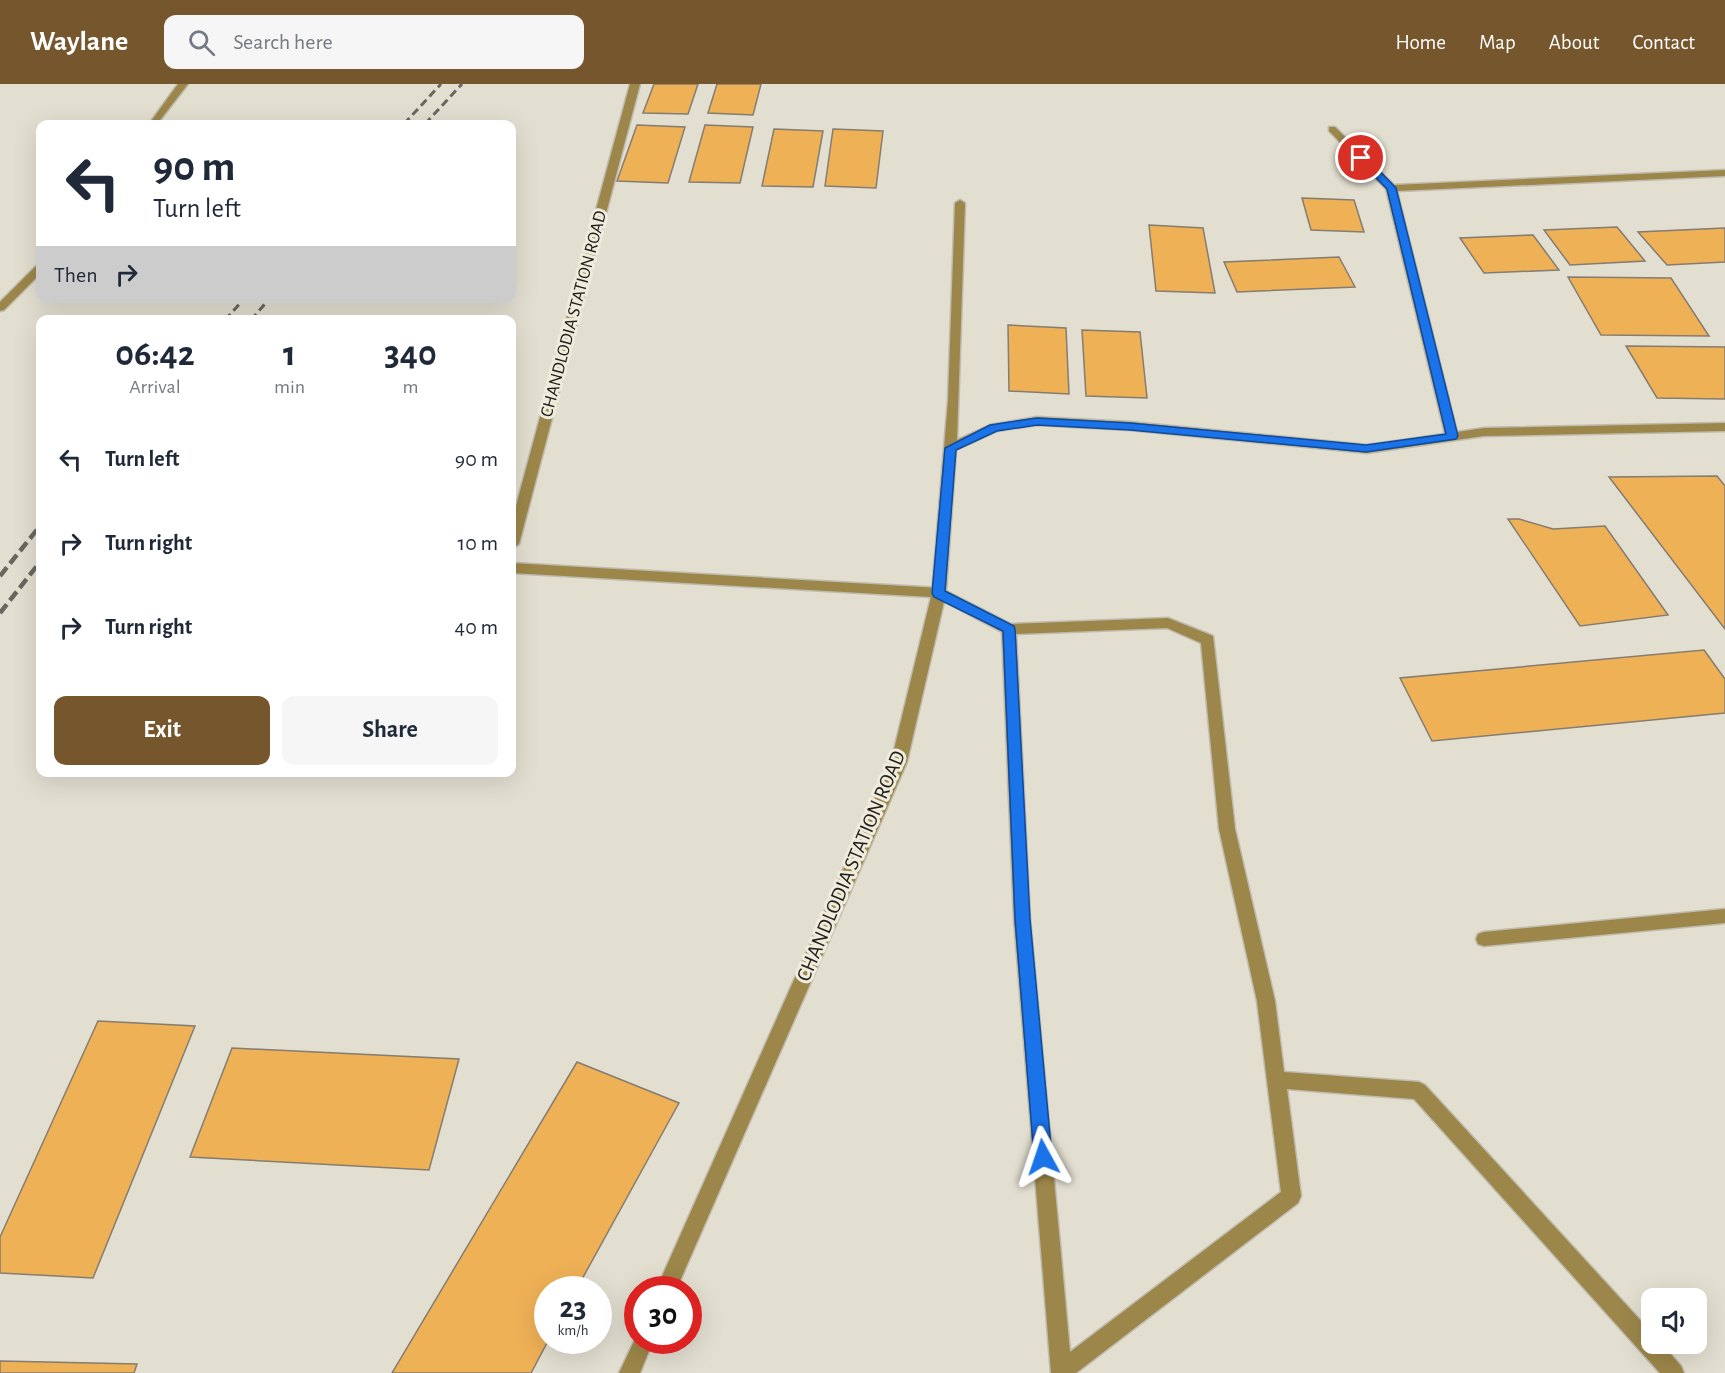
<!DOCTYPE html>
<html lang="en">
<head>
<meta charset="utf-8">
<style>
  :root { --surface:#fff; --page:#f6f6f7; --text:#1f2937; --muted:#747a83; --accent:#76562c }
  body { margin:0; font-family:"Alegreya Sans",sans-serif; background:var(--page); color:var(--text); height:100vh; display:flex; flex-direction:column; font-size:22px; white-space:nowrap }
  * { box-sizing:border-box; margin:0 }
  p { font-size:20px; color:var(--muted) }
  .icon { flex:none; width:33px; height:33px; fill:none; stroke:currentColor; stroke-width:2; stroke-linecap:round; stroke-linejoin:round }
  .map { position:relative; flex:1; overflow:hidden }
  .side { position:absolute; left:36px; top:231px; width:480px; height:462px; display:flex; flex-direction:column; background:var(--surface); border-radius:12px; box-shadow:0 6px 24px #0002 }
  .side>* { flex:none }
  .guide { position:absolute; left:36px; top:36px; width:480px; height:183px; border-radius:12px; box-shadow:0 6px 24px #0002; background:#fff; color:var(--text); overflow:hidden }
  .fabs { position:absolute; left:1641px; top:1204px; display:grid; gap:12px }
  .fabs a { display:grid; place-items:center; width:66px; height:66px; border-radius:12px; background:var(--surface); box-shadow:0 6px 24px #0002; font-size:30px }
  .speed { position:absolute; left:534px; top:1192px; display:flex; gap:12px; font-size:30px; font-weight:700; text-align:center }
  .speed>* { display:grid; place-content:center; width:78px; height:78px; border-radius:50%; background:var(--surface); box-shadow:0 6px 24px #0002; line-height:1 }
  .speed small { font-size:15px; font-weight:400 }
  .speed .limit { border:9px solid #d22; background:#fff; color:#111 }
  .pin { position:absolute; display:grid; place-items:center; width:51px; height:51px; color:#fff; margin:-26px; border:3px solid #fff; border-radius:50%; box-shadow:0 2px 6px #0007 }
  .me { position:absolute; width:66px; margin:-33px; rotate:355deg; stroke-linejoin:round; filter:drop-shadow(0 0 4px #0008) }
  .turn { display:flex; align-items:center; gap:21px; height:126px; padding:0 18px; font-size:27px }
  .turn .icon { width:78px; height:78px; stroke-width:2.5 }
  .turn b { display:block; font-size:42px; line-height:51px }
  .then { display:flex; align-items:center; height:57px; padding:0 18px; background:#0003; gap:12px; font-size:22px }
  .eta { display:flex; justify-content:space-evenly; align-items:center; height:102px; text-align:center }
  .eta b { font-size:36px; font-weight:700; line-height:42px }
  .cta { display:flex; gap:12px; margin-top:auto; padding:12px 18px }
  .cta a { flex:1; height:69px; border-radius:12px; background:var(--accent); color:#fff; font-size:24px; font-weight:700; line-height:69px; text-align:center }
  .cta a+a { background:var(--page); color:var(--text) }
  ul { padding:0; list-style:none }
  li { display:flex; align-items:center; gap:18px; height:84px; padding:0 18px }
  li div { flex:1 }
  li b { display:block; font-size:22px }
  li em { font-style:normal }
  header { display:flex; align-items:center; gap:36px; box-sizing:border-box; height:84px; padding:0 30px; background:var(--accent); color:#fff }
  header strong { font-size:28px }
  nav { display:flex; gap:33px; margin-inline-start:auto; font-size:21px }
  .search { width:420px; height:54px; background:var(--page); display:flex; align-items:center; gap:15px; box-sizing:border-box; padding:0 21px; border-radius:12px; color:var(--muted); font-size:22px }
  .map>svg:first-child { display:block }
</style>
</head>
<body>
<header>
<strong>Waylane</strong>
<div class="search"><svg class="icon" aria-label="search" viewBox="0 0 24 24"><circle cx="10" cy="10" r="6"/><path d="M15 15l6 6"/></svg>Search here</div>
<nav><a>Home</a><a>Map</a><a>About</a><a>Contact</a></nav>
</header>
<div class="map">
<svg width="1725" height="1289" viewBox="0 0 1725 1289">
  <rect width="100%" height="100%" fill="#e2ded0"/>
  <g fill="#efb156" stroke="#857c72" stroke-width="1.5">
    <polygon points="654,0 698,0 688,30 643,29"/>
    <polygon points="717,0 761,0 753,31 708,29"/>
    <polygon points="637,41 685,43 668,99 617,97"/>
    <polygon points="705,41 753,43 740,99 689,98"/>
    <polygon points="774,45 823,47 813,103 762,102"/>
    <polygon points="833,45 883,47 876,104 825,102"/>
    <polygon points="1302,114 1354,116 1364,148 1311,146"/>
    <polygon points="1149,141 1203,144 1215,209 1156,207"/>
    <polygon points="1617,143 1645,177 1570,181 1544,146"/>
    <polygon points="1725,144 1725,178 1667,181 1638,148"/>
    <polygon points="1533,151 1559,186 1484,189 1460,154"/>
    <polygon points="1339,173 1355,203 1237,208 1224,178"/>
    <polygon points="1568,193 1671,194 1709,252 1601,251"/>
    <polygon points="1008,241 1066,244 1069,310 1009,307"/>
    <polygon points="1082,246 1140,248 1147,314 1086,312"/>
    <polygon points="1626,262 1725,263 1725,315 1657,314"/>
    <polygon points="1717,392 1725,402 1725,545 1609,393"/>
    <polygon points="1508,435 1519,435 1553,445 1605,442 1668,531 1580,542"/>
    <polygon points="1704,566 1725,595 1725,629 1432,657 1400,594"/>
    <polygon points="98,937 195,942 93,1194 0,1189 0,1153"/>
    <polygon points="232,964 459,975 429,1086 190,1073"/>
    <polygon points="577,978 679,1019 576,1206 548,1206 548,1257 531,1289 392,1289"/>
    <polygon points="0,1277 137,1280 134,1289 0,1289"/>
  </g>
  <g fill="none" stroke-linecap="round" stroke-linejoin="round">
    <g stroke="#bfbcaf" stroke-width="3">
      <g id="minor">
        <path d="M 1329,43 L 1335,43 L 1394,101 L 1725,86 L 1725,92 L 1397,107 L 1457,348 L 1484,344 L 1725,339 L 1725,347 L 1484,352 L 1367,369 L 1130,346 L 1037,341 L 997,347 L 956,366 L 946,507 L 1011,540 L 1168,534 L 1213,552 L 1235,745 L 1275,917 L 1284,988 L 1419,998 L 1425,1001 L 1652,1249 L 1652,1260 L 1662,1260 L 1681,1282 L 1684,1289 L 1660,1289 L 1414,1015 L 1287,1005 L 1301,1112 L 1298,1119 L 1076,1289 L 1051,1289 L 1014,835 L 1002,548 L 934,512 L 932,509 L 948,316 L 955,119 L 960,116 L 965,119 L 957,356 L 990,341 L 1037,333 L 1130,338 L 1367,361 L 1445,350 L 1386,105 L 1329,47 ZM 1167,544 L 1201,559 L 1219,745 L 1257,917 L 1281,1108 L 1070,1268 L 1030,835 L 1016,550 Z"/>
        <polygon points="1725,825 1725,839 1484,862 1478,860 1476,855 1478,850 1484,848"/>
      </g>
    </g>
    <g stroke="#bfbcaf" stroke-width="3">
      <g id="tertiary">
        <polygon points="178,0 188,0 157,40 149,40"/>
        <polygon points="630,0 640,0 519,460 512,465 512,437"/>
        <polygon points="40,181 40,190 4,226 0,227 0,218 36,182"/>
        <polygon points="512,479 939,504 946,509 907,678 676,1206 656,1206 891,678 931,513 512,489"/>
        <polygon points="638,1249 638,1257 653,1257 640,1289 619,1289"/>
      </g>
    </g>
    <use href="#minor" fill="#9c8649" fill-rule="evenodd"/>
    <use href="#tertiary" fill="#9c8649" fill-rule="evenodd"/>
    <g stroke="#69675f" stroke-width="3" stroke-dasharray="8 4.5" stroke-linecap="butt">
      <polyline points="404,40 441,0"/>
      <polyline points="425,40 462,0"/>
      <polyline points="225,236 245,214"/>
      <polyline points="251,236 270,214"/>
    </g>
    <g stroke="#69675f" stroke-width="4.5" stroke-dasharray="11 5" stroke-linecap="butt">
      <polyline points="0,492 40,442"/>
      <polyline points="0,529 40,478"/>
    </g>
  </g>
  <polygon fill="#1a73e8" stroke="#114b97" stroke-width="1.5" points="1358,72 1365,72 1396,104 1458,352 1456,355 1366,368 1130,346 1037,341 997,347 956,366 945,507 1014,542 1015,545 1030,835 1052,1073 1049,1079 1043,1081 1037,1079 1034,1073 1015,835 1003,547 934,513 932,509 945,364 990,341 1037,334 1130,339 1366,361 1446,350 1387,105 1358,76"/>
  <g text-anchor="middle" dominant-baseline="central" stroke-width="6" stroke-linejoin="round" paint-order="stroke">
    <g font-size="18" fill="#21201b" stroke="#efebdd">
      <text transform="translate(574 230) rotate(-75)">CHANDLODIA STATION ROAD</text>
    </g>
    <g font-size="21" fill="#21201b" stroke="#efebdd">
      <text transform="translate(851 782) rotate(-67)">CHANDLODIA STATION ROAD</text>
    </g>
  </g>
</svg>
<div class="fabs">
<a><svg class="icon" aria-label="sound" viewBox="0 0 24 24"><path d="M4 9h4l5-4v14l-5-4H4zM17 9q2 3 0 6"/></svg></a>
</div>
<div class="speed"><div>23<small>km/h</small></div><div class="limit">30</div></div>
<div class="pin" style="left:1361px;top:74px;background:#d93025"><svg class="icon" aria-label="arrive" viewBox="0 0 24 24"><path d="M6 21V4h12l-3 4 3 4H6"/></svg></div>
<svg class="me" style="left:1043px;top:1073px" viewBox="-20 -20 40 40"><path d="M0-17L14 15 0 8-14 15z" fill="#1a73e8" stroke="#fff" stroke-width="4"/></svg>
<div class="guide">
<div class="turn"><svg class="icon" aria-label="left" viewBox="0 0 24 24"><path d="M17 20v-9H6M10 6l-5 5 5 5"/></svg><div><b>90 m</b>Turn left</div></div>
<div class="then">Then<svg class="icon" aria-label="right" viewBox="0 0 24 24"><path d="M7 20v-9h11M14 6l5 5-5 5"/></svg></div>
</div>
<section class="side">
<div class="eta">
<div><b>06:42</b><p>Arrival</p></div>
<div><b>1</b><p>min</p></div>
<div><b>340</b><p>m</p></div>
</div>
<ul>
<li><svg class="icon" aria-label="left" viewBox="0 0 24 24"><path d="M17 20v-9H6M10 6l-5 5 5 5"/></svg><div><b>Turn left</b></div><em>90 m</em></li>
<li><svg class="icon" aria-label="right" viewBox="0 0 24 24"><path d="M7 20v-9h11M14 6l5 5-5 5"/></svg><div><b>Turn right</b></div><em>10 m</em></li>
<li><svg class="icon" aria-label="right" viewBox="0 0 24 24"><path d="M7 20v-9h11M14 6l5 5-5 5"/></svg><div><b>Turn right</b></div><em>40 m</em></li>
</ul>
<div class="cta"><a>Exit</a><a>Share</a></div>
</section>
</div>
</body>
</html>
